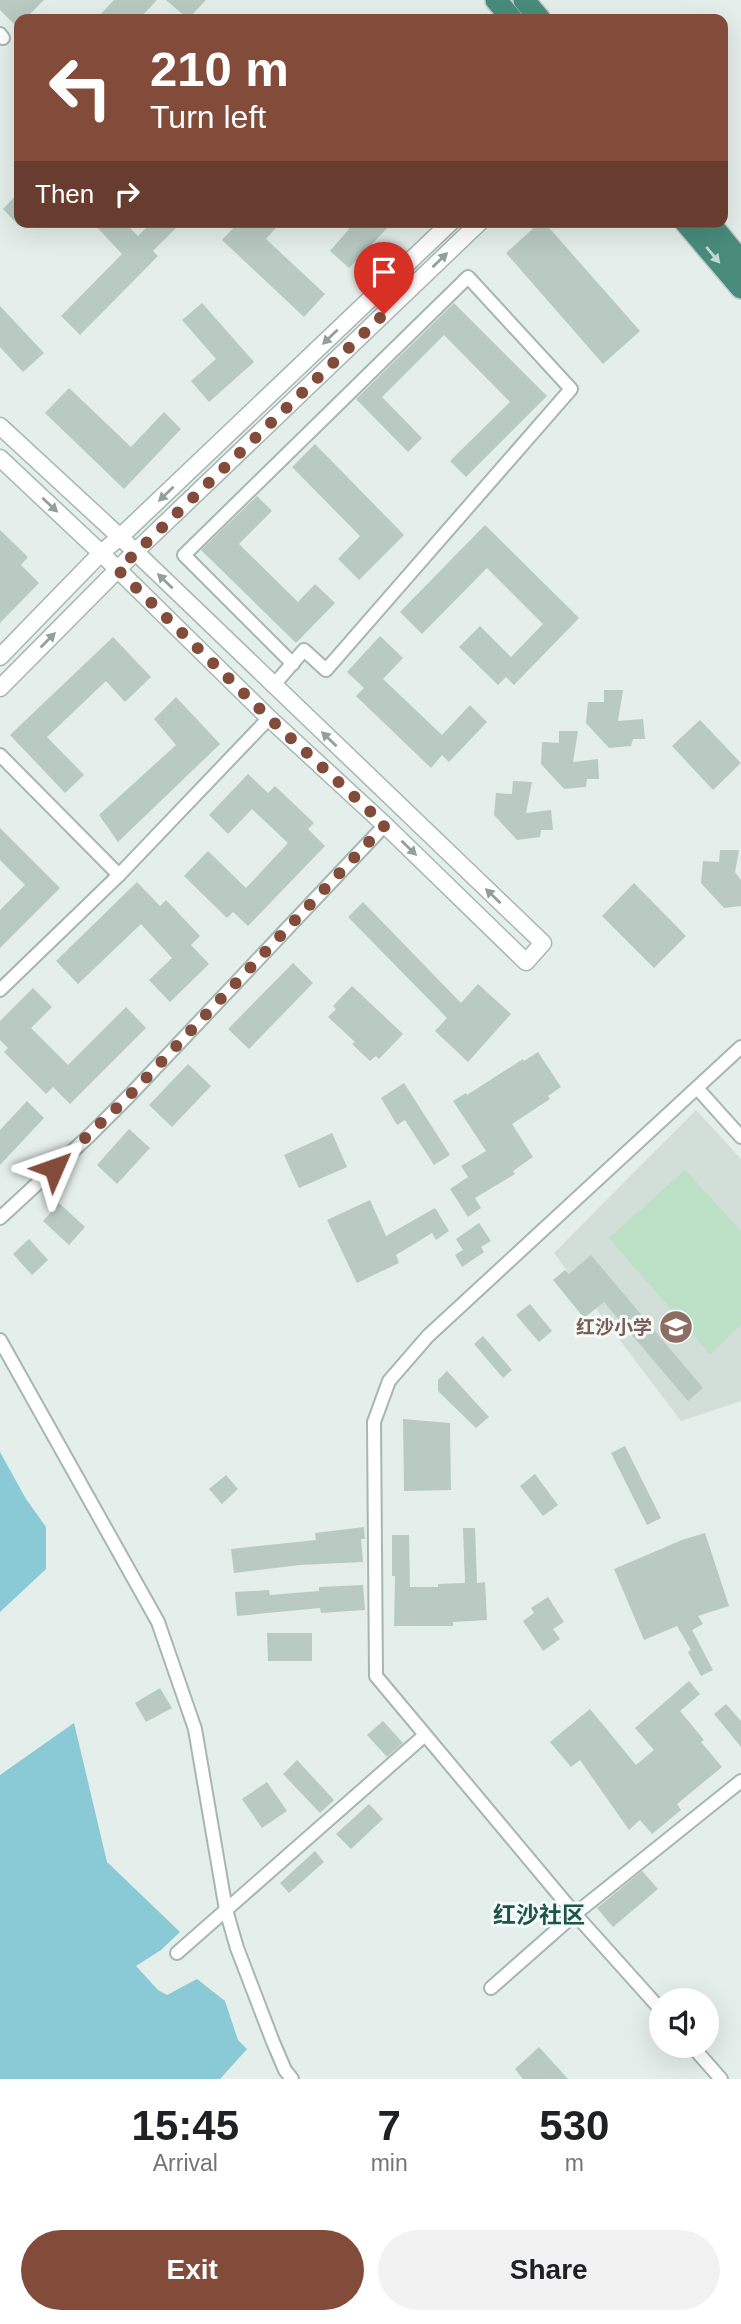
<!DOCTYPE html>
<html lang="en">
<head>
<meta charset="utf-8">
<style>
  :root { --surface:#fff; --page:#f2f2f2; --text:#202124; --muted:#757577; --accent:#824b3a }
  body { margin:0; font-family:Helvetica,"Noto Sans SC",sans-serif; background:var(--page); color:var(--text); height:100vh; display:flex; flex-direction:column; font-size:26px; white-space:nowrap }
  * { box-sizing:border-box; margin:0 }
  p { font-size:23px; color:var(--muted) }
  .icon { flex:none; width:38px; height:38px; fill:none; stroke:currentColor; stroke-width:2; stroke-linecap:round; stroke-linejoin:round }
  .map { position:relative; height:2079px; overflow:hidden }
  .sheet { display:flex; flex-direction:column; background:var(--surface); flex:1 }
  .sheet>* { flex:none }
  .guide { position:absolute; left:14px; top:14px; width:714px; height:214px; border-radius:14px; box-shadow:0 7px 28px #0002; background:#824b3a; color:#fff; overflow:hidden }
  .fabs { position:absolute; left:649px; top:1988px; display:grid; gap:14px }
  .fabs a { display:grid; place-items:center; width:70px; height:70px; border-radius:50%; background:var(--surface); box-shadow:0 7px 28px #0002; font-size:35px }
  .pin { position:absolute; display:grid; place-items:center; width:60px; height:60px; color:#fff; margin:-72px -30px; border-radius:50% 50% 50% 0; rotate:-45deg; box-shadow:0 0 7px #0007 }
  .pin .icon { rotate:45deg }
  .me { position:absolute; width:77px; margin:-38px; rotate:47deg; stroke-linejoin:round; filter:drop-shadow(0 0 5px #0008) }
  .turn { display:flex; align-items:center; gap:24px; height:147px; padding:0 21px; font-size:32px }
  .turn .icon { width:91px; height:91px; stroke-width:2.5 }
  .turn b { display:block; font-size:49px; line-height:60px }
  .then { display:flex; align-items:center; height:66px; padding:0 21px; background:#0003; gap:14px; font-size:26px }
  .eta { display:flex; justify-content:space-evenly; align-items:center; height:119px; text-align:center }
  .eta b { font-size:42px; font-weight:600; line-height:49px }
  .primary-button { display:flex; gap:14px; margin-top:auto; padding:14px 21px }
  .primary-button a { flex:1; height:80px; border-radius:42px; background:var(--accent); color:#fff; font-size:28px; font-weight:600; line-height:80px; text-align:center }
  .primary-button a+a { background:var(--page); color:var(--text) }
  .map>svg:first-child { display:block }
</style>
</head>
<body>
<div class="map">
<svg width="741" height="2079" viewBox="0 0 741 2079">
  <rect width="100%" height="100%" fill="#e4eeea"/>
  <polygon fill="#d2dfd9" points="696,1110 741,1159 741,1401 681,1421 554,1253"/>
  <polygon fill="#bce1c6" points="685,1170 741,1231 741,1325 710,1354 609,1238"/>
  <g fill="#89cad6">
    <polygon points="0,1452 26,1499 46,1527 46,1569 0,1612"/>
    <polygon points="74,1723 107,1862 180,1932 161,1950 136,1966 158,1990 167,1995 197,1979 225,2001 238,2040 247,2049 220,2079 0,2079 0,1775"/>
  </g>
  <g fill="#b9cac3">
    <polygon points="0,0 44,0 25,19 19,19 17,27 0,10"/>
    <polygon points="114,0 157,0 139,19 96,19"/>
    <polygon points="166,0 206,0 188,19"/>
    <polygon points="19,192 19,226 3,209"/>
    <polygon points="92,222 124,222 138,236 152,222 182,222 153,251 158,256 80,335 61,316 122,254"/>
    <polygon points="239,222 281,222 266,239 325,294 304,317 222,240"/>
    <polygon points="355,222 393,222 349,268 330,251"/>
    <polygon points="540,222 544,222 640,331 603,364 506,253"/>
    <polygon points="202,303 254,362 209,402 191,381 216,359 182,320"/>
    <polygon points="454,303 547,396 466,477 450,461 510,402 444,335 382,397 422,438 408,452 356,399"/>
    <polygon points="0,306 44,353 23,372 0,347"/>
    <polygon points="69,388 131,447 164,412 181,429 124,489 45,413"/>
    <polygon points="315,444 404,535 359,580 338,559 360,536 292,467"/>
    <polygon points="257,496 272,511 239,544 298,602 315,584 335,603 296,643 201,550"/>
    <polygon points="485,525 579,618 514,685 506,677 498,685 459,647 480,626 511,657 543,624 487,568 422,634 400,612"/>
    <polygon points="0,530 28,557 21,565 39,583 0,623"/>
    <polygon points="380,636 403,658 383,679 442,735 470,705 487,722 449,762 442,755 431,768 356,696 364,688 347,672"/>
    <polygon points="113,637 151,677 125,702 106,681 47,737 84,775 65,793 10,735"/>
    <polygon points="604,690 623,690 618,721 643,719 645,739 633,739 631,746 609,748 586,723 588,702 604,702"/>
    <polygon points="176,697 220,744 118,842 99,815 176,745 154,719"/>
    <polygon points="700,720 741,763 713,790 672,746"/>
    <polygon points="559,731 578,731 573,762 598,759 599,779 587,779 586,787 564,789 541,764 542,742 559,743"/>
    <polygon points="248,774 268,793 275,786 314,823 308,829 325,846 248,926 233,912 227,918 184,876 208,851 246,888 288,843 252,809 228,834 209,815"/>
    <polygon points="513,781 532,782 526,813 551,810 553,830 541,830 540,837 517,840 494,815 496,793 512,794"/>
    <polygon points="0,828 60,888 0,948 0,910 25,885 0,860"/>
    <polygon points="720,850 739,850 735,872 741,880 741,906 724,908 701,883 703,861 719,862"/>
    <polygon points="137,882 160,906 166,900 200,936 191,945 209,964 170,1002 149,980 172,958 141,924 78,984 56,961"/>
    <polygon points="634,883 686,936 654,968 602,916"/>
    <polygon points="363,902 461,1003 478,984 511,1014 468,1062 435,1031 447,1018 348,917"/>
    <polygon points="293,963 313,983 249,1049 228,1029"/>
    <polygon points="352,986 403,1034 379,1059 376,1056 370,1061 352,1044 355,1042 328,1017 336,1009 333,1006"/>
    <polygon points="33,988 52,1007 31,1028 68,1065 126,1007 146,1028 70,1104 53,1087 46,1094 4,1052 8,1048 0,1040 0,1021"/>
    <polygon points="538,1052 561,1087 548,1096 550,1099 512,1124 533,1157 513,1171 515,1174 475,1198 481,1208 468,1217 450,1189 468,1177 461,1166 486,1151 453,1101 466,1093 467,1095 523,1059 524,1061"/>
    <polygon points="188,1064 211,1086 172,1127 149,1105"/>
    <polygon points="404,1083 450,1155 434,1165 405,1120 397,1125 381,1098"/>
    <polygon points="27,1101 44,1118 0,1165 0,1130"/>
    <polygon points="129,1129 150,1148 117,1184 97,1165"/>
    <polygon points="332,1133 347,1167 299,1188 284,1155"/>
    <polygon points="370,1200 386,1236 435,1208 449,1231 436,1240 432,1233 396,1255 399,1263 357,1283 327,1220"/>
    <polygon points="59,1203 85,1227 69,1245 43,1221"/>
    <polygon points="479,1223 491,1241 481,1247 484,1252 462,1267 455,1255 463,1250 456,1239"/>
    <polygon points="29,1239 48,1260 32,1275 13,1254"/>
    <polygon points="591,1255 703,1388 688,1401 604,1302 584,1318 553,1280 565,1270 569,1274"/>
    <polygon points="530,1304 552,1331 539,1342 516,1315"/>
    <polygon points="483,1336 512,1370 503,1378 474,1344"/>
    <polygon points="447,1371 489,1417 476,1428 438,1391 438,1380"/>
    <polygon points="403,1419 450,1423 451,1490 404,1491"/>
    <polygon points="625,1446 661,1518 647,1525 611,1453"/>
    <polygon points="535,1474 558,1505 543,1516 520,1486"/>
    <polygon points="226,1475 238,1489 222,1504 209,1489"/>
    <polygon points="364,1527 365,1539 361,1539 363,1562 300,1565 234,1573 231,1549 316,1540 315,1533"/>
    <polygon points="463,1528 475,1528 477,1583 485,1582 487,1620 453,1622 453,1626 394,1626 395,1576 392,1576 392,1535 409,1535 410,1587 438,1587 438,1584 465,1583"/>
    <polygon points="705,1533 729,1606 698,1616 703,1624 692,1630 713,1670 701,1676 688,1652 691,1650 677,1626 644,1640 614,1569 682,1540"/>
    <polygon points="363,1585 365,1610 321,1613 320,1608 237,1616 235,1592 269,1590 270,1595 319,1591 319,1587"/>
    <polygon points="548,1597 564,1622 553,1629 560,1639 543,1651 523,1621 534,1613 531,1608"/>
    <polygon points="267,1633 312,1633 312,1661 268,1661"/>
    <polygon points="689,1681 700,1694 680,1711 704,1740 701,1742 722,1767 677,1804 681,1810 652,1834 640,1820 629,1830 580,1760 571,1767 550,1742 590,1709 636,1765 654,1750 635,1728"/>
    <polygon points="160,1688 172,1708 146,1722 135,1703"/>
    <polygon points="726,1704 741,1721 741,1747 714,1714"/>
    <polygon points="383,1721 403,1743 387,1757 367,1735"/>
    <polygon points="297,1760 334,1800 320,1813 283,1774"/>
    <polygon points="267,1782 287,1811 262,1828 242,1799"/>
    <polygon points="369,1804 383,1819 351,1849 336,1834"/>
    <polygon points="315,1851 324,1862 289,1893 280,1883"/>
    <polygon points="642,1871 658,1889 613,1927 597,1908"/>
    <polygon points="539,2047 568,2079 523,2079 515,2069"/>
  </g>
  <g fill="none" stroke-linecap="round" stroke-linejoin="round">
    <g stroke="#a6b7b1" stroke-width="16">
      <g id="minor">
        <polyline points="0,34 3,38"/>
        <polyline points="273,686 304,650 326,670 571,389 468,277 184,555 293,664"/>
        <polyline points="0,755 119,875"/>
        <polyline points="0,990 119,875 269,718"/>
        <polyline points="697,1088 741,1137"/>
        <polyline points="0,1218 90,1135 130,1095 385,825"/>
        <polyline points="0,1340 158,1622 195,1729 226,1910 237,1948 273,2042 285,2070 292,2079"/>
        <polyline points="177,1953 425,1735"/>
        <polyline points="491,1988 575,1914 741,1781"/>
        <polyline points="662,2011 575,1914 376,1676 374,1422 389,1381 428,1336 741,1047"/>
        <polyline points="692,2046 721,2079"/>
      </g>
    </g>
    <g stroke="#a6b7b1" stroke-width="19">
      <g id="tertiary">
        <polyline points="0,426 120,537 543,943 526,962 385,825 269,718 101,553 0,458"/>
        <polyline points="0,657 101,553 120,537 451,222"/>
        <polyline points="0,688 135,552 480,222"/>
      </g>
    </g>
    <g stroke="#c1cac8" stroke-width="24">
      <g id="trunk">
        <polyline points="496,0 512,19"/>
        <polyline points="524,0 540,19"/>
        <polyline points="685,222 741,288"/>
        <polyline points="709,222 741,261"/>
      </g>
    </g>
    <use href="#minor" stroke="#fff" stroke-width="12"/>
    <use href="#tertiary" stroke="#fff" stroke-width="16"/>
    <use href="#trunk" stroke="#498c7c" stroke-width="21"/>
  </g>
  <defs><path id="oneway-solid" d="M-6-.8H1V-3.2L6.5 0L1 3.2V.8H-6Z" transform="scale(1.75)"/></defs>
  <use fill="#c1d9d3" href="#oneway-solid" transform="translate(713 255) rotate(50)"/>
  <g fill="#90a09c">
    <use href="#oneway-solid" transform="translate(440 260) rotate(-44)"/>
    <use href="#oneway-solid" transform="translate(330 337) rotate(136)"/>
    <use href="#oneway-solid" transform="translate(166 494) rotate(136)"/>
    <use href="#oneway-solid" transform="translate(50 505) rotate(43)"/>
    <use href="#oneway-solid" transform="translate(165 581) rotate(-136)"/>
    <use href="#oneway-solid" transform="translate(48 640) rotate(-45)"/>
    <use href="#oneway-solid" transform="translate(329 739) rotate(-136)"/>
    <use href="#oneway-solid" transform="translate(409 848) rotate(44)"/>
    <use href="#oneway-solid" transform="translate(493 896) rotate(-136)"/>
  </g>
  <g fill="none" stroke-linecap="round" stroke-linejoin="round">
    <polyline stroke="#824b3a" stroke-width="12" stroke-dasharray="0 21.6" points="54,1168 130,1095 385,825 269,718 118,570 384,314"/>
  </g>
  <defs>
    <g id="school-disc" transform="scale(1.75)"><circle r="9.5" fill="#8d6e63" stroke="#f5faf8"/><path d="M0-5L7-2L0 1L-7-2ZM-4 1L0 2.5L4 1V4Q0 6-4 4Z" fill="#fff"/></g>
  </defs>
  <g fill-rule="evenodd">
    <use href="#school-disc" x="676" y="1327"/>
  </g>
  <g text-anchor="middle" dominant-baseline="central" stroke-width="6" stroke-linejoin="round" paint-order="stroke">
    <g font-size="19" font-weight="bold" fill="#785e54" stroke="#f5faf8" text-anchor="end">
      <text x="652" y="1327">红沙小学</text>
    </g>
    <g font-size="23" font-weight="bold" fill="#1c5648" stroke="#f5faf8">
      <text x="539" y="1915">红沙社区</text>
    </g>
  </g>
</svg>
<div class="fabs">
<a><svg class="icon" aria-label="sound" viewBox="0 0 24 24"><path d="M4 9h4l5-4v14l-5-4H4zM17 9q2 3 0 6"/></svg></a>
</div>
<div class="pin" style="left:384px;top:314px;background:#d93025"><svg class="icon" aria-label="arrive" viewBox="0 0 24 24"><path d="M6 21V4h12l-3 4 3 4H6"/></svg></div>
<svg class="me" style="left:54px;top:1168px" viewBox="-20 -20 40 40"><path d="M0-17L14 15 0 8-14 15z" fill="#824b3a" stroke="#fff" stroke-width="4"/></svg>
<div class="guide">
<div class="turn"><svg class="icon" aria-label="left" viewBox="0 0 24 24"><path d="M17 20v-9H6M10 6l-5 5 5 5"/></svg><div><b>210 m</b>Turn left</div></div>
<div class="then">Then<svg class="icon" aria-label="right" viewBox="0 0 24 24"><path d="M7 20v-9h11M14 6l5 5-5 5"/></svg></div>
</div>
</div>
<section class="sheet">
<div class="eta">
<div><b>15:45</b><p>Arrival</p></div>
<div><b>7</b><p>min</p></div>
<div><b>530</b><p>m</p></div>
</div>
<div class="primary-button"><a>Exit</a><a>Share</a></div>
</section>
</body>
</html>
